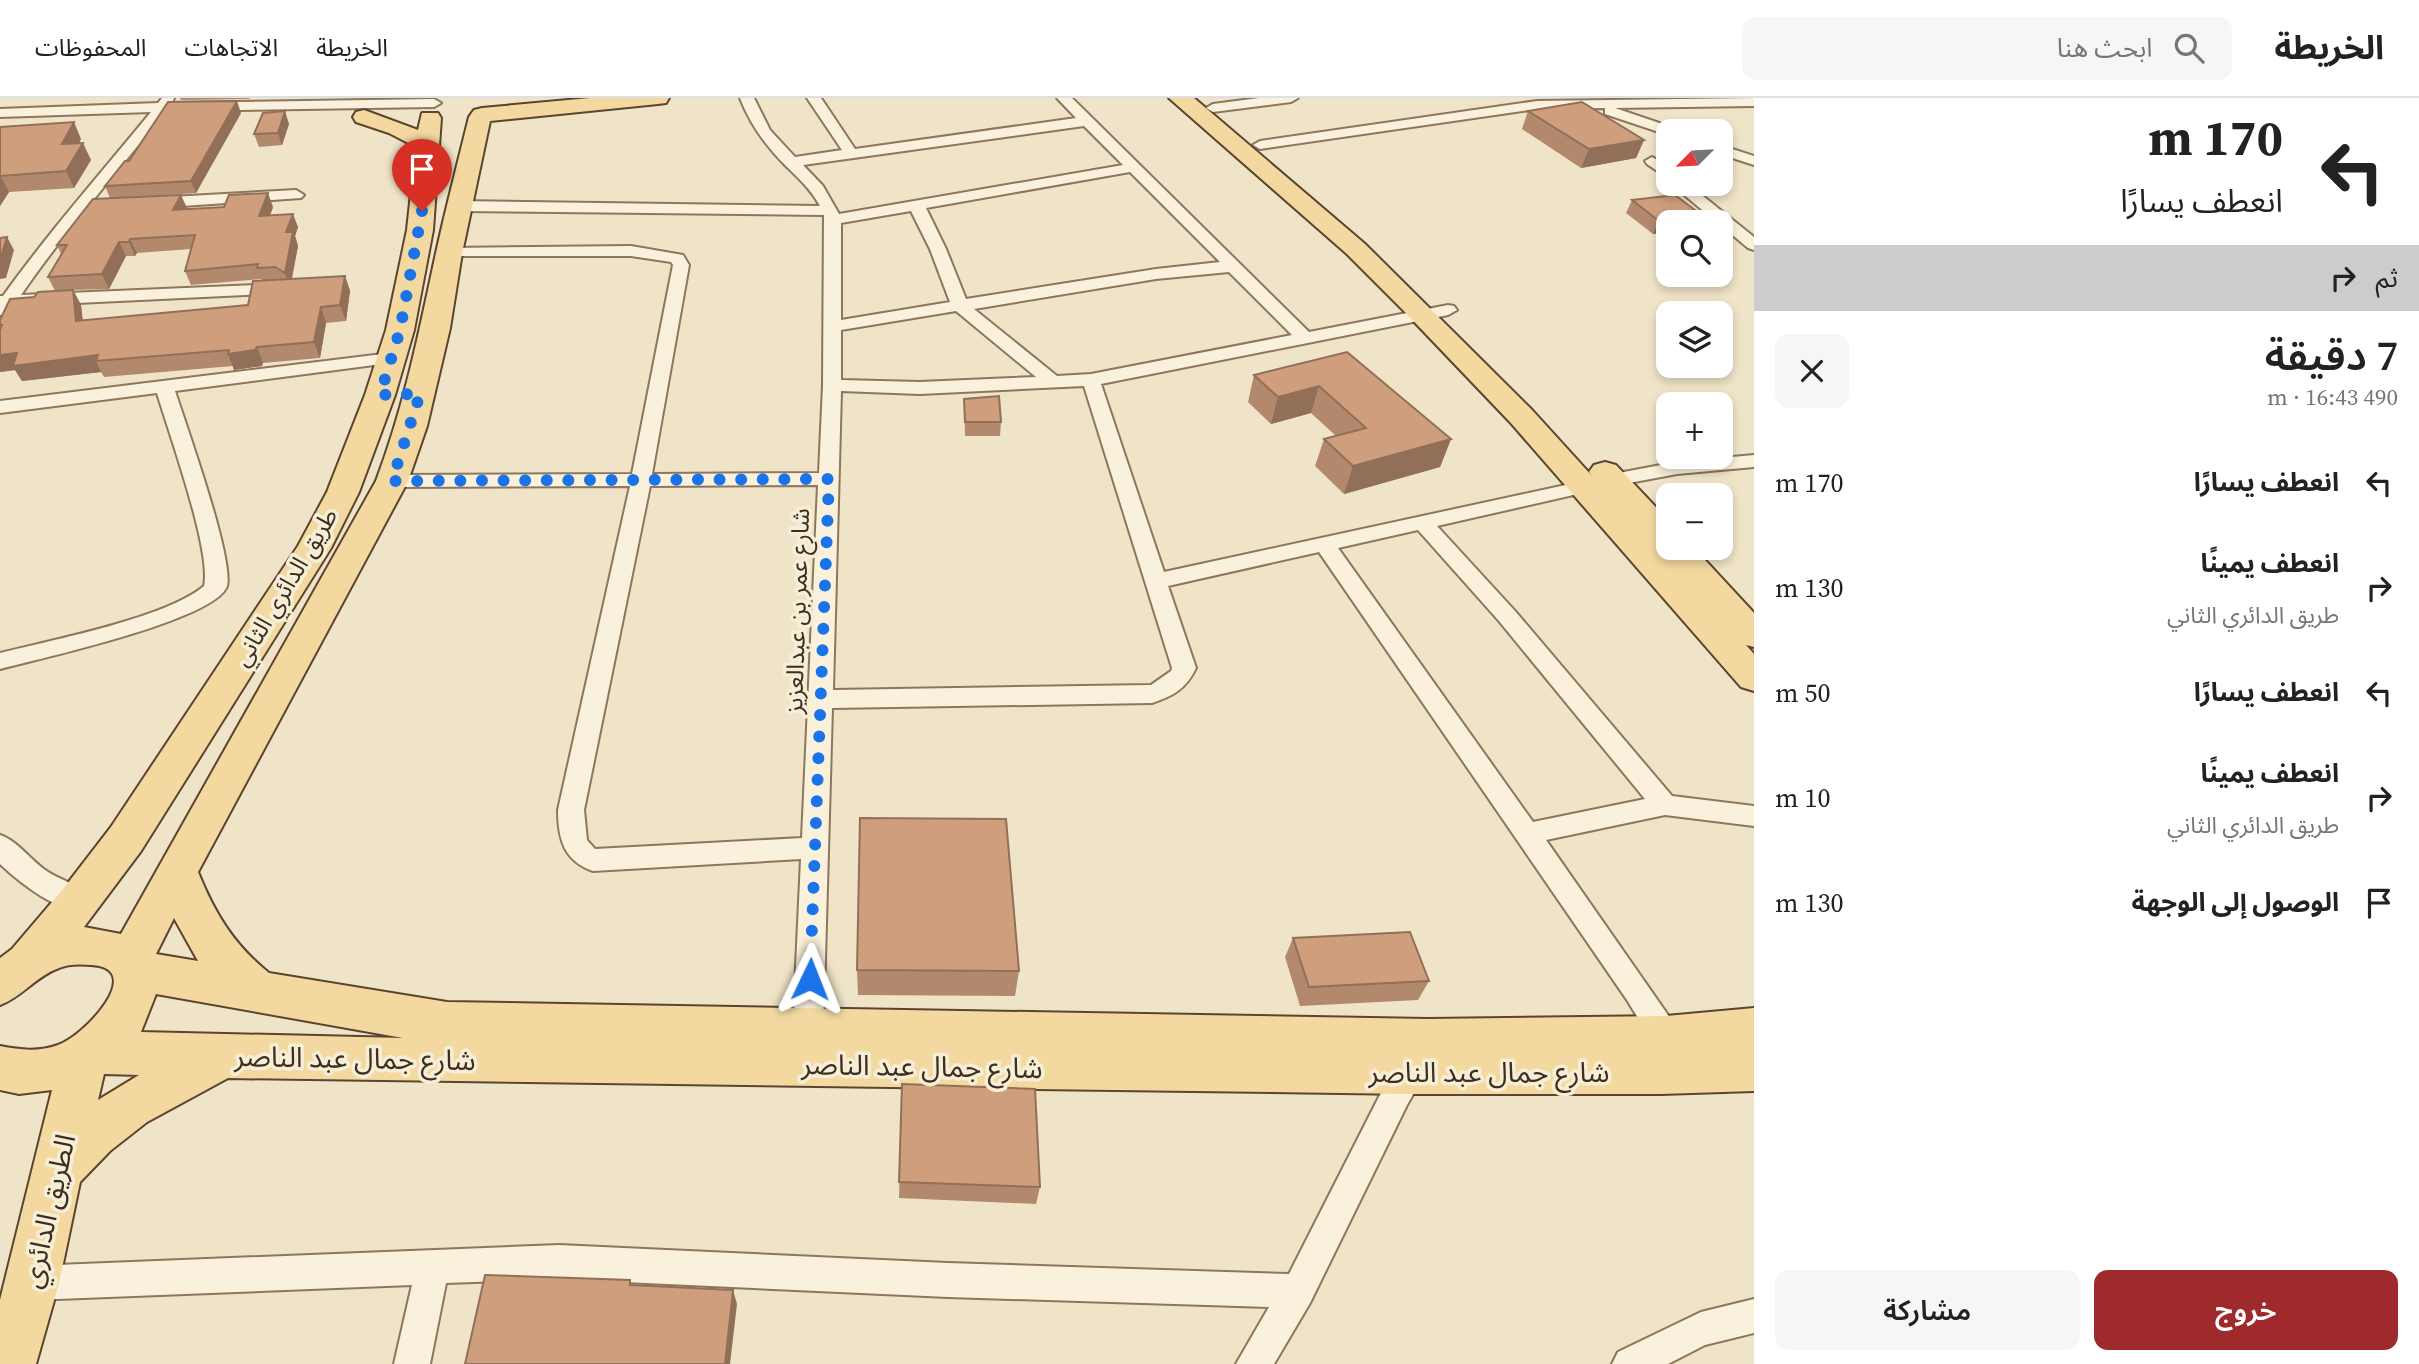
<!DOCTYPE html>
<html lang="ar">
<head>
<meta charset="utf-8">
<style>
  :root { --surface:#fff; --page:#f6f6f6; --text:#222; --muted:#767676; --line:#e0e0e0; --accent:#9e2a2b }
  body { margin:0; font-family:"Source Serif 4","Noto Sans Arabic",serif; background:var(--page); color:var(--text); direction:rtl; height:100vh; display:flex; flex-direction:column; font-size:26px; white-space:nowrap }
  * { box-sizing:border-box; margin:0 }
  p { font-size:23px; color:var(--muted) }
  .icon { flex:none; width:38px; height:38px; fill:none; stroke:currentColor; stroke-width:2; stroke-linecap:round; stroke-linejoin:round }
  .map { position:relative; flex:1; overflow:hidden; direction:ltr }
  .details { display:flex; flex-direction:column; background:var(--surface); width:665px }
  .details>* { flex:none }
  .banner { background:#fff; color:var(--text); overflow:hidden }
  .needle { width:46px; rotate:246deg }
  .controls { position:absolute; left:1656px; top:21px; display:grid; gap:14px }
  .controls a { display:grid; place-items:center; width:77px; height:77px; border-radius:14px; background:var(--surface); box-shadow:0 4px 10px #0003; font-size:35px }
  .pin { position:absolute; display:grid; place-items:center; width:60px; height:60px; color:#fff; margin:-72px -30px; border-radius:50% 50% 50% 0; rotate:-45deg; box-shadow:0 0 7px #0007 }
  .pin .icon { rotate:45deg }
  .me { position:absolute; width:77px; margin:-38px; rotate:2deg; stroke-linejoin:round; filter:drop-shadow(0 0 5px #0008) }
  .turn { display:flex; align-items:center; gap:24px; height:147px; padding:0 21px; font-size:32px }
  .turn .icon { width:91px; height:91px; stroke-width:2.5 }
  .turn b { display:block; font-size:49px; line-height:60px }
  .then { display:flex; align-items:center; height:66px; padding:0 21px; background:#0003; gap:14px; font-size:26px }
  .round { display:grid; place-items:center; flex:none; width:74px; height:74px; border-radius:14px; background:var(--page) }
  .head { display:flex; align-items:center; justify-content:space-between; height:119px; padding:0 21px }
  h1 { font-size:42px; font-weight:600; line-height:52px }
  .primary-button { display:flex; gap:14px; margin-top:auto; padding:14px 21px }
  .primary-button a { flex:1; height:80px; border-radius:14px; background:var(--accent); color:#fff; font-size:28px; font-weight:600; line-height:80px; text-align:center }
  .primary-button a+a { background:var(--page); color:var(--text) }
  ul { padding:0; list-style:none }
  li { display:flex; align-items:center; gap:21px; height:105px; padding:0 21px }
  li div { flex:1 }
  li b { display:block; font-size:26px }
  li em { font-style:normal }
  header { display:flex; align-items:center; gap:42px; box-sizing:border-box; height:98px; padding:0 35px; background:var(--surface); border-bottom:2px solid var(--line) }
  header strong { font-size:33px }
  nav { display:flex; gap:38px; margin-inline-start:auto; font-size:24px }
  .search { width:490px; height:63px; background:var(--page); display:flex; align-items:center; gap:18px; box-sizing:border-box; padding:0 24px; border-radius:14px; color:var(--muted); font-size:26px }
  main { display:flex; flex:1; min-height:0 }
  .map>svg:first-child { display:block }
</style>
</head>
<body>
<header>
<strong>الخريطة</strong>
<div class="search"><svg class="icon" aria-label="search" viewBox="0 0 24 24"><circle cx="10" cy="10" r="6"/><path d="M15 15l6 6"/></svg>ابحث هنا</div>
<nav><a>الخريطة</a><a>الاتجاهات</a><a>المحفوظات</a></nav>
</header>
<main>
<section class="details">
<div class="banner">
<div class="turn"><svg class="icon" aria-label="left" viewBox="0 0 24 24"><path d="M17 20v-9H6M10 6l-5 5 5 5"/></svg><div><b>170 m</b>انعطف يسارًا</div></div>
<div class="then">ثم<svg class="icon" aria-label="right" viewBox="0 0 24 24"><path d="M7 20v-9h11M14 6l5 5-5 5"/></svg></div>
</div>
<div class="head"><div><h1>7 دقيقة</h1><p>490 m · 16:43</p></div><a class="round"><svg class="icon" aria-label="close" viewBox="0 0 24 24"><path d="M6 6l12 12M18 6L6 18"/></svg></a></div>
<ul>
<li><svg class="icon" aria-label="left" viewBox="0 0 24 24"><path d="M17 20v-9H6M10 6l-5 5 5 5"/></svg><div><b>انعطف يسارًا</b></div><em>170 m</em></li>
<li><svg class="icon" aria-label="right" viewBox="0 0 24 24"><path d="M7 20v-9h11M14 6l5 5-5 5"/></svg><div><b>انعطف يمينًا</b><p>طريق الدائري الثاني</p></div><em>130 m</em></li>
<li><svg class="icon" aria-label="left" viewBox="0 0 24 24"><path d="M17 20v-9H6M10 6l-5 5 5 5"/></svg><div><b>انعطف يسارًا</b></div><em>50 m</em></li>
<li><svg class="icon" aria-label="right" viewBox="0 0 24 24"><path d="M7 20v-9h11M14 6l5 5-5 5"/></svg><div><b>انعطف يمينًا</b><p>طريق الدائري الثاني</p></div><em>10 m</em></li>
<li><svg class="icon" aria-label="arrive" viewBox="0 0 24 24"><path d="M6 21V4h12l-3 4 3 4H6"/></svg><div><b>الوصول إلى الوجهة</b></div><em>130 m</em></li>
</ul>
<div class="primary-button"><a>خروج</a><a>مشاركة</a></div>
</section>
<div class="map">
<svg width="1754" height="1266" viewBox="0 0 1754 1266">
  <rect width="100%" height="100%" fill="#f0e4c8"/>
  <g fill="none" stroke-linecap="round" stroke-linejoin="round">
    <g stroke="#8d765c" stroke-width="4">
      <g id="street">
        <path d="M 162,0 L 174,0 L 172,5 L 434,1 L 441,5 L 434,9 L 166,13 C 117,74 65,133 21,197 L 280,186 L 288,191 L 286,195 L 14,208 L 8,216 L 0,217 L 0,198 L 3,198 C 49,134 101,75 151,14 L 0,19 L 0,11 L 158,5 Z"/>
        <path d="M 740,0 L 754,0 L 770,32 L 795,59 L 842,52 L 807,0 L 821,0 L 855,51 L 1076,20 L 1057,0 L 1072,0 L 1309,234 L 1448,207 L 1454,208 L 1457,212 L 1448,217 L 1101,286 L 1164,474 L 1584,383 L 1591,385 L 1594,389 L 1591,393 L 1437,428 L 1515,513 L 1672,698 L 1754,708 L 1754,728 L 1665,717 L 1546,742 L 1677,930 L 1681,939 L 1677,948 L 1666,952 L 1655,948 L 1627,902 L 1319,454 L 1168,488 L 1196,570 C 1186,591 1173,598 1152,605 L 832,610 L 823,933 L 818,942 L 808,946 L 798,942 L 793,933 L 801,761 L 593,773 C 564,763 558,741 558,712 L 630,388 L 392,389 L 385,387 L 382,383 L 385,379 L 392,377 L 632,376 L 673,167 L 671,164 L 631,158 L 443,158 L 441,155 L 443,152 L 449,150 L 631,148 L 683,157 L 689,167 L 652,376 L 819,375 L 823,287 L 824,117 L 459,113 L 451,108 L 459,103 L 820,108 C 811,91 798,80 785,67 C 766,48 750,26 740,0 ZM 1084,28 L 1123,67 L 839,116 L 823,88 L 803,67 ZM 1130,74 L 1220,164 L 1156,171 L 966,201 L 946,151 L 926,110 ZM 911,113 L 930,151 L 950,204 L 841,222 L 841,125 ZM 1229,174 L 1292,237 L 1091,276 L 1057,278 L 974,211 L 1156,181 ZM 956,213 L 1036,279 L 920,284 L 841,282 L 841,232 ZM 1084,288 L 1172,570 L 1171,573 L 1151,587 L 833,592 L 841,293 L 920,296 ZM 818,387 L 802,740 L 595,751 L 587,742 L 584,712 L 650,388 ZM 1418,432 L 1499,523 L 1645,701 L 1533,724 L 1338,450 Z"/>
        <polygon points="1259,0 1298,0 1291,4 1213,14 1206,10 1213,6"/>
        <polygon points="1754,0 1754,8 1615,10 1674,30 1676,33 1668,33 1668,37 1605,16 1605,10 1537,11 1260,51 1253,47 1260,43 1537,3"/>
        <polygon points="1720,47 1754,58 1754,67 1720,56"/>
        <polygon points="1652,59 1668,68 1668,80 1647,66 1645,63"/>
        <polygon points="1671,86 1688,86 1754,139 1754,152 1748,150"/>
        <polygon points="296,92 304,97 301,100 153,110 145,105 153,100"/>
        <path d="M 391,255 L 400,260 L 397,264 L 175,293 C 186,327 234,461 227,488 C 216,522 38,561 0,571 L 0,555 C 52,542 166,520 204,488 C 212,454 169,335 157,295 L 0,315 L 0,303 Z"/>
        <polygon points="1754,357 1754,369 1677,376 1613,388 1606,386 1603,382 1606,378 1613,376 1677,364"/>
        <path d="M 0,737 C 18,743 31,763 48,774 C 62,783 85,788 93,803 L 89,811 C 63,820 18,783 0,766 Z"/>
        <polygon points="1415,953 1426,957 1430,967 1407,1007 1310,1205 1274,1266 1236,1266 1269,1209 948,1199 559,1181 446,1185 430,1266 394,1266 412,1187 32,1202 20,1197 15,1185 20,1173 32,1168 559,1147 948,1165 1289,1176 1385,987 1404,957"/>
        <polygon points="1754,1201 1754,1235 1705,1247 1668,1266 1612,1266 1618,1254 1701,1214"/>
      </g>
    </g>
    <g stroke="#5b4430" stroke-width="4">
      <g id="primary">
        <path d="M 590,0 L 669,0 L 666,5 L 658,6 L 490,23 L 462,155 L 450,230 L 427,328 L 408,383 L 198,774 C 215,816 234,847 269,875 L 447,904 L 1428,921 L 1666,918 L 1754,910 L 1754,993 L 1661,996 L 1411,996 L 228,980 L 147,1024 L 110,1053 L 80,1084 L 59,1185 L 36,1266 L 0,1266 L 0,1202 L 52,992 L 19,996 L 0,992 L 0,948 C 20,952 39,954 58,947 C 86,937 147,870 91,867 C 80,866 68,866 59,870 C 36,878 22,899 0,907 L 0,860 L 12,851 L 64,790 L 111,729 L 298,448 L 327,394 L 365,297 L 386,232 L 407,132 L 416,49 L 389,35 L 356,24 L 353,19 L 356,14 L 364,12 L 418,32 L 422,15 L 438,15 L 441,20 L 433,132 L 414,232 L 395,297 L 359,394 L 331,450 L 141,753 L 84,829 L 121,836 L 376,383 C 405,306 419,234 436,155 C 446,109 458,64 469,19 L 474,12 L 482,10 ZM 174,820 L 198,863 L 156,856 ZM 156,896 L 403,940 L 141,934 ZM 104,976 L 139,977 L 98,1002 Z"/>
        <polygon points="1169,0 1194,0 1365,146 1532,312 1592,378 1589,374 1594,367 1605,364 1616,367 1668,422 1668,450 1694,450 1754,515 1754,549 1746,547 1754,556 1754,593 1741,589 1510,324 1403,212 1347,156"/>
      </g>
    </g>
    <use href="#street" fill="#faf1dc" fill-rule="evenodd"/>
    <use href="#primary" fill="#f3d9a0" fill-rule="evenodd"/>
  </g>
  <g fill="#b2896c" fill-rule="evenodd">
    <polygon points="180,0 250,0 249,1 181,2"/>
    <polygon points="1528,13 1644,42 1636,60 1581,70 1522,31"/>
    <path d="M 241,15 L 196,95 L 140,99 L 187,111 L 273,109 L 270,117 L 298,129 L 295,138 L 298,148 L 292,181 L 345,178 L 350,193 L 346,223 L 326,225 L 320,260 L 263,265 L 262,268 L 234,272 L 233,268 L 104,279 L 101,274 L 22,283 L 15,272 L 0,274 L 0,222 L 34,199 L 55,193 L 48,179 L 61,156 L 57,147 L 110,100 L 105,88 L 129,63 ZM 191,151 L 185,173 L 191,187 L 261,181 L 262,183 L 248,207 L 83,223 L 81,207 L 73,192 L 109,191 L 126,158 L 135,158 L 137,155 Z"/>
    <polygon points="289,26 282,47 259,49 254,36"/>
    <polygon points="0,29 81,41 79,45 91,62 74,90 9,94 0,108"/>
    <polygon points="1632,102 1703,118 1700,124 1668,124 1668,134 1653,136 1626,115"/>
    <polygon points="1347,254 1451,341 1440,369 1344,396 1315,368 1324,341 1336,338 1311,315 1271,326 1248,304 1254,277"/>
    <polygon points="964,301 1001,324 1000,338 965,338"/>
    <polygon points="1293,840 1429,883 1418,902 1300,908 1285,859"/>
    <polygon points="857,872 1019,873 1015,898 858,897"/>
    <polygon points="902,986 1040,1089 1036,1106 899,1100"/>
  </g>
  <g fill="#916f58">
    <polygon points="237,3 241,15 196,95 191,83"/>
    <polygon points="285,13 289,26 282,47 278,35"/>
    <polygon points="74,24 81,41 70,63 62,46"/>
    <polygon points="1644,42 1636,60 1581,70 1589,51"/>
    <polygon points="83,45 91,62 74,90 66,73"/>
    <polygon points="0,77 9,94 0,108"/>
    <polygon points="268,95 273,109 265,132 259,118"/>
    <polygon points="181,97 187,110 178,126 173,112"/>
    <polygon points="293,116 298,129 295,138 298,148 290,189 285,175 286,134"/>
    <polygon points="1703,118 1700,124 1668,124 1668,134 1653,136 1659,123"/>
    <polygon points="7,139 14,152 6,180 0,181 0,162"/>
    <polygon points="130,141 137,155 135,158 129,144"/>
    <polygon points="119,144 126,158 109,191 102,176"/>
    <polygon points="345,178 350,193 346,223 340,207"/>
    <polygon points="73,192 81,207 84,239 76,223"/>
    <polygon points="321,209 326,225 320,260 314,244"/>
    <polygon points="257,249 263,265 262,268 234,272 228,256"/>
    <polygon points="17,255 98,257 96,263 101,274 22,283 15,272 0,274 0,257"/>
    <polygon points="1319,288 1311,315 1271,326 1278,299"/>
    <polygon points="1451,341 1440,369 1344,396 1353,368"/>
    <polygon points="733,1192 737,1206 730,1266 725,1266"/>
  </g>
  <g fill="#cf9f7d" stroke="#916f58" stroke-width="2">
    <polygon points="237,3 191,83 105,88 125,63 129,63 168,4"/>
    <polygon points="1582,4 1644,42 1589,51 1528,13"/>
    <polygon points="285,13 278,35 254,36 263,15"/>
    <polygon points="74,24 62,46 83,45 66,73 0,78 0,29"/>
    <polygon points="268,95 259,118 293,116 286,134 293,134 285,175 275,169 257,170 258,166 185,173 195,137 130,141 129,144 119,144 102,176 48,179 67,147 57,147 93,101 181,97 173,112 224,109 229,97"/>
    <polygon points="1675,97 1703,118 1659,123 1632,102"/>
    <polygon points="7,139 0,162 0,140"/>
    <polygon points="345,178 340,207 321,209 314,244 257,249 255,252 228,256 229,252 96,263 98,257 13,268 17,255 0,257 0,232 2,227 0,227 0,222 10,201 34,199 38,194 73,192 76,223 248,207 253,183"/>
    <polygon points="1347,254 1451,341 1353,368 1324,341 1366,330 1319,288 1278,299 1254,277"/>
    <polygon points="999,298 1001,324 965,324 964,301"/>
    <polygon points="860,720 1006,721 1019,873 857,872"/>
    <polygon points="1410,834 1429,883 1309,889 1293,840"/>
    <polygon points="902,986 1035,991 1040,1089 899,1084"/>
    <polygon points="485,1177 630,1182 630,1187 733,1192 725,1266 465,1266"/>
  </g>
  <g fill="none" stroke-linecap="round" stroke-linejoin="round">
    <polyline stroke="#1a73e8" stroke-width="12" stroke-dasharray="0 21.6" points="422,113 400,232 380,297 420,296 392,383 829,381 810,881"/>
  </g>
  <g text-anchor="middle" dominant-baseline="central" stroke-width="7" stroke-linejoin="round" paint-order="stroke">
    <g font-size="24" fill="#3d2e20" stroke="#f7eed8">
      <text transform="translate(285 489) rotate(-59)">طريق الدائري الثاني</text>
      <text transform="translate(797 513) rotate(-88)">شارع عمر بن عبدالعزيز</text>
    </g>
    <g font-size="28" fill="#3d2e20" stroke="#f7eed8">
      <text transform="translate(355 960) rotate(1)">شارع جمال عبد الناصر</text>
      <text transform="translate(922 968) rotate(1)">شارع جمال عبد الناصر</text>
      <text x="1489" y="974">شارع جمال عبد الناصر</text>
      <text transform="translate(48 1113) rotate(-77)">الطريق الدائري</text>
    </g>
  </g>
</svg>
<div class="controls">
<a><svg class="needle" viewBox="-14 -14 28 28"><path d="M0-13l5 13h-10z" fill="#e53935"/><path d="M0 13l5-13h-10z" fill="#767676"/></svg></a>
<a><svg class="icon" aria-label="search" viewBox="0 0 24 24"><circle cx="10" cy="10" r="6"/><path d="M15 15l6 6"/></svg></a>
<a><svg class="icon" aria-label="layers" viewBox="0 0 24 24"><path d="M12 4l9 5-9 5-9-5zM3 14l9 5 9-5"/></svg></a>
<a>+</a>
<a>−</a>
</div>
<div class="pin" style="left:422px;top:113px;background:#d93025"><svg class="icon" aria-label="arrive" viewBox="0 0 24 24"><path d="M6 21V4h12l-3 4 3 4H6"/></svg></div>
<svg class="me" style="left:810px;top:881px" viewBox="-20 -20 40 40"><path d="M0-17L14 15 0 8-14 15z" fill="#1a73e8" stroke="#fff" stroke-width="4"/></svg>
</div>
</main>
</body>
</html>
